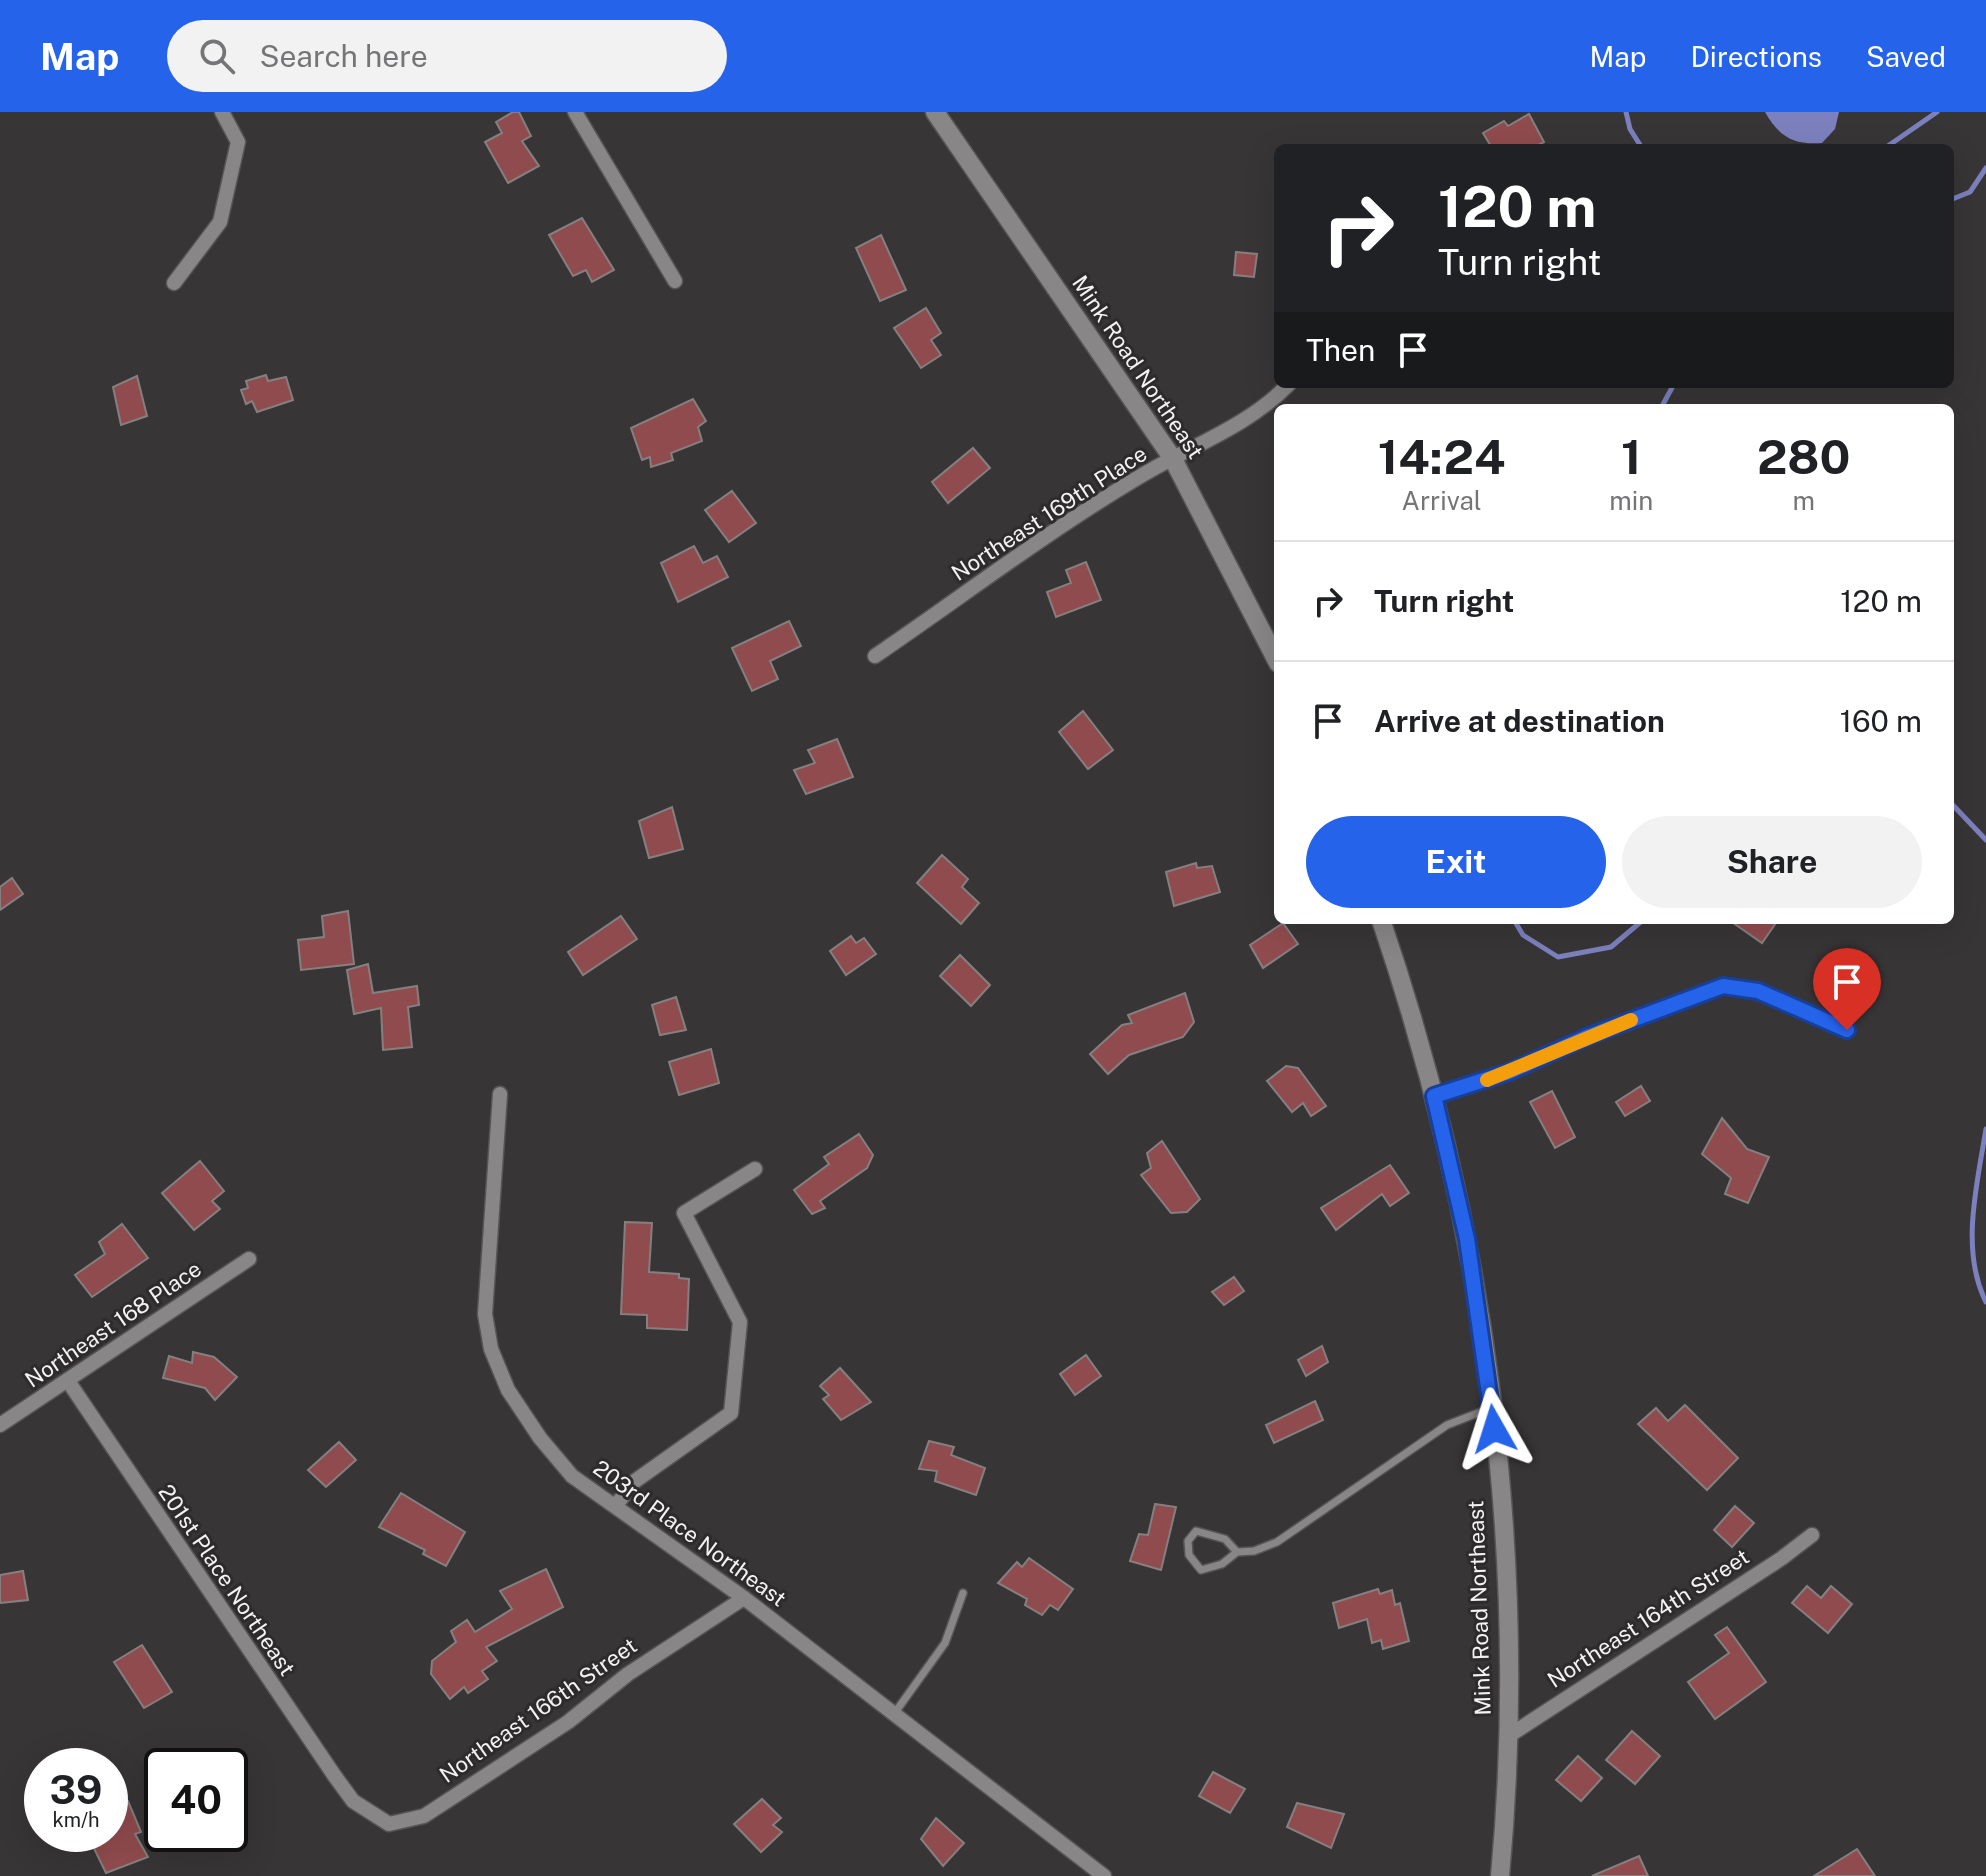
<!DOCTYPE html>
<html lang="en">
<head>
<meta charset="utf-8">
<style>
  :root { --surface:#fff; --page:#f2f2f2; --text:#202124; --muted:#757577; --line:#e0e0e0; --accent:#2563eb }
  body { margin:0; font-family:"Public Sans",sans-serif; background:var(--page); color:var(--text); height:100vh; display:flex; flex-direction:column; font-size:30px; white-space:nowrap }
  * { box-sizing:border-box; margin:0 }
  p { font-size:26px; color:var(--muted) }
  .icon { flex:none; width:44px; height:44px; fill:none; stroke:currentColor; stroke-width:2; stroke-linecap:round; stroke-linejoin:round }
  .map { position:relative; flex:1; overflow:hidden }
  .sheet { position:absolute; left:1274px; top:292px; width:680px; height:520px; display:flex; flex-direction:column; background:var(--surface); border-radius:12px; box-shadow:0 8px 32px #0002 }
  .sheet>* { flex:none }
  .banner { position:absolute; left:1274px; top:32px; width:680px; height:244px; border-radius:12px; box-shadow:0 8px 32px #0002; background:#202124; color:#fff; overflow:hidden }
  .speed { position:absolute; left:24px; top:1636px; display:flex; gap:16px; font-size:40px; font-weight:700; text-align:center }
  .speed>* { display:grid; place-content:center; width:104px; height:104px; border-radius:50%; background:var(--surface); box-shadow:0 8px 32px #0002; line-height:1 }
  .speed small { font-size:20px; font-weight:400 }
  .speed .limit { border:4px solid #111; border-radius:12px; background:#fff; color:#111 }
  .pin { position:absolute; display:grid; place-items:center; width:68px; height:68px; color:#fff; margin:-82px -34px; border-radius:50% 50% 50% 0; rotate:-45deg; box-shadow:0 0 8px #0007 }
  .pin .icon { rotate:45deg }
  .me { position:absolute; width:88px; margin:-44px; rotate:354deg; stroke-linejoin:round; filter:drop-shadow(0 0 6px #0008) }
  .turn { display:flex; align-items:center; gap:28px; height:168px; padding:0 32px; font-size:36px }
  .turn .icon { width:104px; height:104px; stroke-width:2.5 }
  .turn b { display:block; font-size:56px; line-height:68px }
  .then { display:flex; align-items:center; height:76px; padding:0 32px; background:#0003; gap:16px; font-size:30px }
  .eta { display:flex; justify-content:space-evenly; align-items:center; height:136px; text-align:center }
  .eta b { font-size:48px; font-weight:700; line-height:56px }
  .action { display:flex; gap:16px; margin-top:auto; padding:16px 32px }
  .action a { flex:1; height:92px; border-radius:48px; background:var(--accent); color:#fff; font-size:32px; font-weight:700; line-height:92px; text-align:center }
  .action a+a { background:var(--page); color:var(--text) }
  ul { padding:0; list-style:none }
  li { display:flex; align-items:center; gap:24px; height:120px; padding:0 32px; border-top:2px solid var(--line) }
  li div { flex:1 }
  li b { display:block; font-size:30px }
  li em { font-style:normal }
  header { display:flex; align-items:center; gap:48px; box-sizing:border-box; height:112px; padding:0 40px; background:var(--accent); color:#fff }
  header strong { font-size:38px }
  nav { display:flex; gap:44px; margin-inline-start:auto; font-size:28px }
  .search { width:560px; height:72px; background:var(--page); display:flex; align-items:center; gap:20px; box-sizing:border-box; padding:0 28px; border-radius:44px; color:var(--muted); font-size:30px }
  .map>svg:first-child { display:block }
</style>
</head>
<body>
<header>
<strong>Map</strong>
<div class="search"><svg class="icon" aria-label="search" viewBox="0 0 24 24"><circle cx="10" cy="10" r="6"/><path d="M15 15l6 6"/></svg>Search here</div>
<nav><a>Map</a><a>Directions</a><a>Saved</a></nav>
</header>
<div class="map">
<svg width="1986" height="1764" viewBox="0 0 1986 1764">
  <rect width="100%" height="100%" fill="#383536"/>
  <path fill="#7c81be" d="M 1765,0 L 1839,0 L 1835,17 L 1822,31 C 1794,33 1779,25 1765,0 Z"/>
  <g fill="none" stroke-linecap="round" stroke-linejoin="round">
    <g stroke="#7c81be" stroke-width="5">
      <polyline points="1626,0 1630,17 1642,36"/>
      <polyline points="1885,36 1937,0"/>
      <polyline points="1950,88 1970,80 1986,56"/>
      <polyline points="1661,296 1674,272"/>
      <polyline points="1950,690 1986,728"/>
      <polyline points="1514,808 1523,823 1558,845 1611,835 1643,808"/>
      <path d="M 1986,1017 C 1977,1072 1960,1139 1986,1190"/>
    </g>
  </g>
  <g fill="#904b4e" stroke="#848080" stroke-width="2">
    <polygon points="513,0 519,0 531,24 522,29 539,54 508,71 485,30 502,21 496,10"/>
    <polygon points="1529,2 1544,30 1533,36 1492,36 1483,21 1504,9 1508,14"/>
    <polygon points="582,106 614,158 592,170 586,158 573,164 549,123"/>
    <polygon points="881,123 906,178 880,189 856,136"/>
    <polygon points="1236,140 1257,142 1254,165 1234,163"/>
    <polygon points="926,196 941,221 931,228 941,243 921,256 894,216"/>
    <polygon points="266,263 268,269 286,265 293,288 257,300 252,289 246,292 241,278 248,276 246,269"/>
    <polygon points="137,264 147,304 121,313 113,275"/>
    <polygon points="693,287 706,309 698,315 702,329 671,341 673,348 651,355 650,345 642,348 631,316"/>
    <polygon points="973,336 990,356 948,391 932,370"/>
    <polygon points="732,379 756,411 729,430 705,398"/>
    <polygon points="694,434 703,451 717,444 728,465 678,490 661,451"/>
    <polygon points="1086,450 1101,488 1056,505 1047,480 1071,471 1066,458"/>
    <polygon points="789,509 801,534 770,549 778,567 752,579 732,536"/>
    <polygon points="1083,599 1113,638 1088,657 1059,620"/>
    <polygon points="837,627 853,665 806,682 794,658 815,651 808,638"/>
    <polygon points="672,695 683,737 649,746 639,709"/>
    <polygon points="942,743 968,767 962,775 979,791 961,812 917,771"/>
    <polygon points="1196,751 1197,756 1212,754 1220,780 1174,794 1166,760"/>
    <polygon points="12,766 23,782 0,798 0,775"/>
    <polygon points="348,799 354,852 301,858 298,828 324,825 322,804"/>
    <polygon points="621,804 637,827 583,863 568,840"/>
    <polygon points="1729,808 1778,808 1762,831"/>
    <polygon points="1283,811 1298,832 1263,856 1250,833"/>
    <polygon points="851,824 856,831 864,826 876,842 846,863 830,839"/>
    <polygon points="960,843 990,873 971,894 940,864"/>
    <polygon points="368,852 373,881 417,874 419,893 408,895 412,935 383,938 381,896 354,902 347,858"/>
    <polygon points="1185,881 1194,910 1183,925 1129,943 1108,962 1090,942 1122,913 1132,911 1128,903"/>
    <polygon points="676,885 686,918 660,923 652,893"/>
    <polygon points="711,937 719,971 679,983 669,950"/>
    <polygon points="1286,954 1298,956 1326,994 1311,1004 1303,991 1292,1000 1267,969"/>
    <polygon points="1641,974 1650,989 1625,1004 1616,990"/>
    <polygon points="1552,979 1575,1025 1555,1036 1530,990"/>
    <polygon points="1722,1006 1747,1037 1769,1045 1748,1091 1725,1082 1731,1066 1702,1042"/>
    <polygon points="859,1022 873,1043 867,1056 820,1089 825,1096 812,1102 794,1078 829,1052 824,1045"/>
    <polygon points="1162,1029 1200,1087 1187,1100 1171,1101 1141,1063 1151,1056 1147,1041"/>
    <polygon points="200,1049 224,1079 212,1089 220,1097 194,1118 162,1081"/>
    <polygon points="1390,1053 1409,1081 1390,1094 1382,1082 1336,1118 1321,1096"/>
    <polygon points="625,1110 652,1111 649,1160 679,1162 679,1166 689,1167 687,1218 647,1216 647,1203 621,1202"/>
    <polygon points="122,1112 148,1146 92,1185 75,1163 105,1142 99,1130"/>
    <polygon points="1234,1165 1244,1179 1224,1193 1212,1180"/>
    <polygon points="1322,1234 1328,1250 1306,1264 1298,1248"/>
    <polygon points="193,1240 214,1245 237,1265 215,1288 205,1276 163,1266 169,1244 192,1251"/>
    <polygon points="1086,1243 1101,1264 1075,1283 1060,1262"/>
    <polygon points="840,1256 871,1290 841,1308 823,1287 829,1283 820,1274"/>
    <polygon points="1315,1289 1323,1308 1274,1331 1266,1313"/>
    <polygon points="1685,1293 1738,1346 1707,1378 1638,1312 1656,1296 1668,1309"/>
    <polygon points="929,1329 954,1335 951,1343 985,1356 976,1383 935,1369 937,1359 919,1357"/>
    <polygon points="339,1330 356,1348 326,1375 308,1358"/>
    <polygon points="401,1381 465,1420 446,1454 423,1442 425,1438 379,1415"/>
    <polygon points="1155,1392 1176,1395 1161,1458 1130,1449 1139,1422 1148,1423"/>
    <polygon points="1735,1394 1754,1411 1732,1435 1714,1418"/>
    <polygon points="1029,1446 1073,1477 1058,1498 1050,1493 1042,1503 1025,1493 1027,1487 998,1471 1017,1450 1022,1455"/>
    <polygon points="546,1457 563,1495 486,1535 497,1549 482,1559 488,1567 468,1581 464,1575 450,1587 431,1562 432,1549 456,1530 451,1519 467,1508 475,1520 512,1497 500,1479"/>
    <polygon points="23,1459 28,1488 0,1491 0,1463"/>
    <polygon points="1807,1474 1821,1486 1831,1474 1852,1492 1828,1521 1792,1491"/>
    <polygon points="1378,1477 1380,1482 1392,1478 1395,1493 1400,1491 1409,1529 1383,1537 1381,1528 1372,1531 1367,1507 1339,1516 1333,1491"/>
    <polygon points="1727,1515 1766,1570 1715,1607 1688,1570 1729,1541 1715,1523"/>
    <polygon points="142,1533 172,1580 144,1596 114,1550"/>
    <polygon points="1632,1619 1660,1644 1635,1672 1606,1648"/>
    <polygon points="1578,1644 1602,1666 1581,1689 1556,1668"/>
    <polygon points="1213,1660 1245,1677 1230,1701 1199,1684"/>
    <polygon points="762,1687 781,1706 773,1713 782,1720 761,1740 734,1712"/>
    <polygon points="128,1689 141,1720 135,1722 148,1745 106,1761 87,1722 110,1722 110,1696"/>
    <polygon points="1297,1691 1344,1702 1331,1736 1287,1715"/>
    <polygon points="936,1706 964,1731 943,1754 921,1727"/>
    <polygon points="1857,1737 1875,1764 1814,1764"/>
    <polygon points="1639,1744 1648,1764 1592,1764"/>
  </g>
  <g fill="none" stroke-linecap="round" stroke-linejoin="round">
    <g stroke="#565455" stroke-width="10">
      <g id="service">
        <polyline points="1434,984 1509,960 1589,924 1723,874 1758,879 1847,918"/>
        <polyline points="1237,1440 1222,1452 1201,1458 1189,1443 1188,1429 1196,1419 1225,1427 1237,1440 1254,1439 1277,1430 1447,1313 1491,1296"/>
        <polyline points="894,1602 945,1531 963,1481"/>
      </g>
    </g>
    <g stroke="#565455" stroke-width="17">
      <g id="minor">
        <polyline points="575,0 675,169"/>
        <polyline points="174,171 220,110 238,30 222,0"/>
        <path d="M 875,544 C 963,484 1048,419 1139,365 C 1190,334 1246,316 1289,272"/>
        <polyline points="500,982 485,1202 491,1237 508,1278 540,1326 572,1364 744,1486 1104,1764"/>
        <polyline points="68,1269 334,1663 353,1689 389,1712 424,1704 568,1610 628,1562 744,1486"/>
        <polyline points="0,1313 249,1147"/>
        <polyline points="616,1393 635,1369 731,1301 740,1210 684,1101 755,1057"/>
        <polyline points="1507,1625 1782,1446 1812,1423"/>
      </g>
    </g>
    <g stroke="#565455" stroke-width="21">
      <g id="tertiary">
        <polyline points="935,0 1173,347 1278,551"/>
        <path d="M 1381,808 C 1485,1113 1530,1442 1500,1764"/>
      </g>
    </g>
    <use href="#service" stroke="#898687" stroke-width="7"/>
    <use href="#minor" stroke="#898687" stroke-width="14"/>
    <use href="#tertiary" stroke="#898687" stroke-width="18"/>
  </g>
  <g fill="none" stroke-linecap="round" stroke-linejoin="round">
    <g stroke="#184099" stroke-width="20">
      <polyline id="route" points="1494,1317 1467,1127 1434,984 1509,960 1589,924 1723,874 1758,879 1847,918"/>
    </g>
    <use href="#route" stroke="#2563eb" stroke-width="14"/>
    <polyline stroke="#f59e0b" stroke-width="14" points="1487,968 1631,908"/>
  </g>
  <g text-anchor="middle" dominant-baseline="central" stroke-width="6" stroke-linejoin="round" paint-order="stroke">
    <g font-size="22" fill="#f4f2f3" stroke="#2e2b2c">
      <text transform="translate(1138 255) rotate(56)">Mink Road Northeast</text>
      <text transform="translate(1049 401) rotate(-33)">Northeast 169th Place</text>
      <text transform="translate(113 1212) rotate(-34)">Northeast 168 Place</text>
      <text transform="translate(690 1421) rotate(36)">203rd Place Northeast</text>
      <text transform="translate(227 1468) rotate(56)">201st Place Northeast</text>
      <text transform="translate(1479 1496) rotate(-92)">Mink Road Northeast</text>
      <text transform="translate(1648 1506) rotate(-33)">Northeast 164th Street</text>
      <text transform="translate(538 1598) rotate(-35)">Northeast 166th Street</text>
    </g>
  </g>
</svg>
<div class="speed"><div>39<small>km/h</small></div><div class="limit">40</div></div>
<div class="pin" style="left:1847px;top:918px;background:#d93025"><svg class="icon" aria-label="arrive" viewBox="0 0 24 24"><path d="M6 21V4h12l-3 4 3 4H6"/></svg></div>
<svg class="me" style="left:1494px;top:1317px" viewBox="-20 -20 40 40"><path d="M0-17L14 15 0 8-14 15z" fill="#2563eb" stroke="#fff" stroke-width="4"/></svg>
<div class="banner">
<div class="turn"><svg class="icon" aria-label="right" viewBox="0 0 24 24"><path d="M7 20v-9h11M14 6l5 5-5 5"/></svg><div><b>120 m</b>Turn right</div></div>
<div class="then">Then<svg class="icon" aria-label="arrive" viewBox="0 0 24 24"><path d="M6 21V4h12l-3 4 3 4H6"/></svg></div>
</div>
<section class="sheet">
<div class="eta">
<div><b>14:24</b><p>Arrival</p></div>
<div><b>1</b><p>min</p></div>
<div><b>280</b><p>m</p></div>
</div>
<ul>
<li><svg class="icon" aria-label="right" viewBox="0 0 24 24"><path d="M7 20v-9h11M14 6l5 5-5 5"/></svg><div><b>Turn right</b></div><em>120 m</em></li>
<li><svg class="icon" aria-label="arrive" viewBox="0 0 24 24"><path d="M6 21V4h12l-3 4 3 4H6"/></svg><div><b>Arrive at destination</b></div><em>160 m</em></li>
</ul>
<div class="action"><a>Exit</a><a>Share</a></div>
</section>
</div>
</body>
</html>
